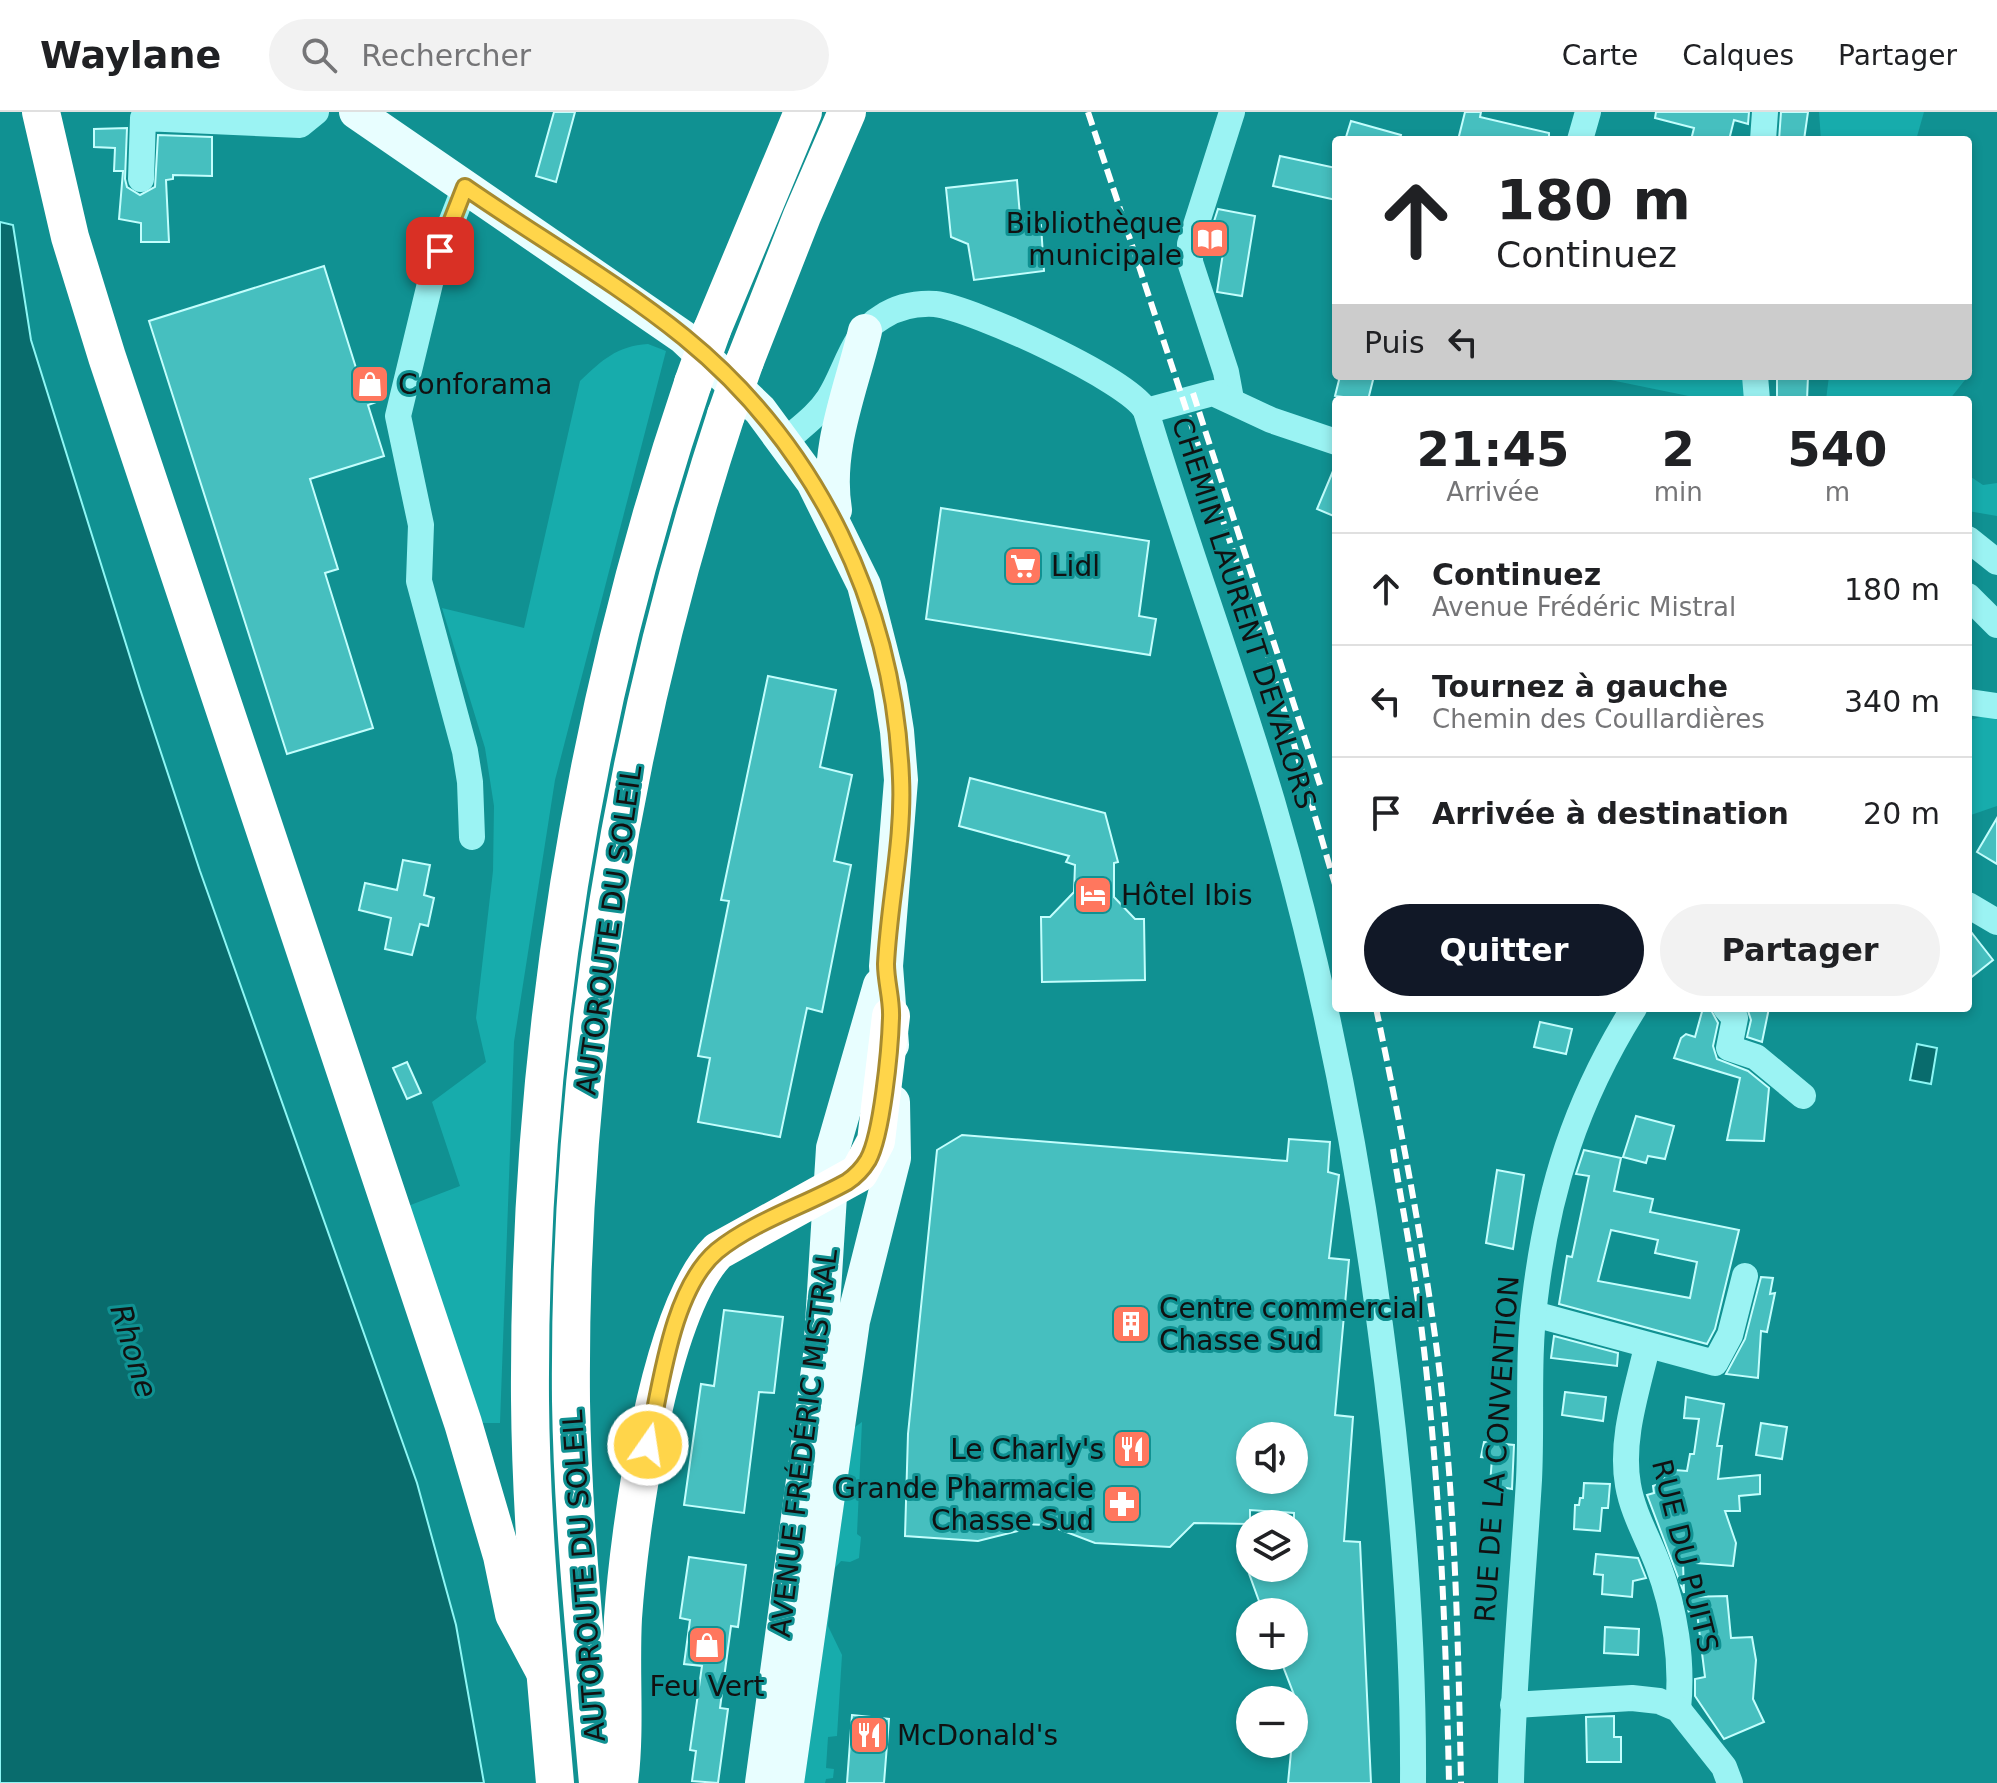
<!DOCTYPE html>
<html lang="fr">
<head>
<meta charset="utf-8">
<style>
  :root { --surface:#fff; --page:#f2f2f2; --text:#202124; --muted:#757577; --line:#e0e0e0; --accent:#111827 }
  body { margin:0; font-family:"DejaVu Sans",sans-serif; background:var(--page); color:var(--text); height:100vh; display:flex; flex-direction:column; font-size:30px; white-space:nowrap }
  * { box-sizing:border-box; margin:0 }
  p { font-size:26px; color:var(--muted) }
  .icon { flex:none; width:44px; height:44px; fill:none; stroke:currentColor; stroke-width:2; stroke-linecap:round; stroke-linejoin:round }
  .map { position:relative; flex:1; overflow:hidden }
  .panel { position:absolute; left:1332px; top:284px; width:640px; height:616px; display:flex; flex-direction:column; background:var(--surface); border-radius:8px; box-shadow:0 4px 12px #0003 }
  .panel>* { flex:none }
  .banner { position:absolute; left:1332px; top:24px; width:640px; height:244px; border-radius:8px; box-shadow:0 4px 12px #0003; background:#fff; color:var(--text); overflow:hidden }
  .fabs { position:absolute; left:1236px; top:1310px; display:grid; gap:16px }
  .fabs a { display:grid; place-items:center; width:72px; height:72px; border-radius:50%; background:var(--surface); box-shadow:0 4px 12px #0003; font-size:40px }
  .pin { position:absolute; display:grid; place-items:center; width:68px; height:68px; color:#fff; margin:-34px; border-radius:16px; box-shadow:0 4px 12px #0006 }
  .me { position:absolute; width:88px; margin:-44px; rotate:13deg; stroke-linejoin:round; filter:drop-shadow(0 0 6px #0008) }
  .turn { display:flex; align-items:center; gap:28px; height:168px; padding:0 32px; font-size:36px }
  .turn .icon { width:104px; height:104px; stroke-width:2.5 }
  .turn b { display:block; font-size:56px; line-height:68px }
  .then { display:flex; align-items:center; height:76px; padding:0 32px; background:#0003; gap:16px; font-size:30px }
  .eta { display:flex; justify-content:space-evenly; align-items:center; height:136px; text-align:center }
  .eta b { font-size:48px; font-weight:700; line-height:56px }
  .action { display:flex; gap:16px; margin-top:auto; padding:16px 32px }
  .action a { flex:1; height:92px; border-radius:48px; background:var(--accent); color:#fff; font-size:32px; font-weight:700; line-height:92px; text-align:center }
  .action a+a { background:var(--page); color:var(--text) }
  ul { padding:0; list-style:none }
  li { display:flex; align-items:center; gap:24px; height:112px; padding:0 32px; border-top:2px solid var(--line) }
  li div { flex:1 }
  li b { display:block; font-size:30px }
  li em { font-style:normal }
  header { display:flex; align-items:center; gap:48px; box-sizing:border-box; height:112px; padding:0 40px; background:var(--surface); border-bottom:2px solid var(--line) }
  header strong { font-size:38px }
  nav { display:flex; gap:44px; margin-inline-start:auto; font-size:28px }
  .search { width:560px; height:72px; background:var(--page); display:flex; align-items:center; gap:20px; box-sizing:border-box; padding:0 28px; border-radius:44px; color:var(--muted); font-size:30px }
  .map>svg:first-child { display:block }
</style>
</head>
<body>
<header>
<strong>Waylane</strong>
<div class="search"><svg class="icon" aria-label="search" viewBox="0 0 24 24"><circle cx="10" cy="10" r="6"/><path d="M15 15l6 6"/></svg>Rechercher</div>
<nav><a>Carte</a><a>Calques</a><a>Partager</a></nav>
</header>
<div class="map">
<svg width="1997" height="1671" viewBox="0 0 1997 1671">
  <rect width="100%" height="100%" fill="#109192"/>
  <g fill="#17acac">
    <polygon points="1819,0 1924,0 1916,28 1821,28"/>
    <path d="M 648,232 L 666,239 L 555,668 L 514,930 L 500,1311 L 480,1311 L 408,1094 L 460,1074 L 432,990 L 486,950 L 476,906 L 493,759 L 494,694 L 485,636 L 442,496 L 524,516 L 580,269 C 602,248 617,234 648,232 Z"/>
    <polygon points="1968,257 1973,258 1949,288 1826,288 1829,264 1968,264"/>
    <polygon points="1591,264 1743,264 1747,288 1708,288"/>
    <polygon points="1968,363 1983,373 1997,371 1997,404 1968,399"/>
    <polygon points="1983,604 1997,604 1997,694 1968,704 1968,609"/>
    <polygon points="862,1310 857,1422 861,1425 859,1446 850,1450 841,1449 834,1457 828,1514 842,1543 837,1624 828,1625 826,1656 834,1657 833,1666 826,1667 825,1671 799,1671 848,1320"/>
  </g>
  <g fill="#096c6d" stroke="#8df7f5" stroke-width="2">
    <polygon points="0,110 13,113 31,228 140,577 200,759 417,1371 456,1513 484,1671 0,1671"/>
    <polygon points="1917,932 1937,936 1931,972 1910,968"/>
  </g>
  <g fill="#46bfbf" stroke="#c3fefd" stroke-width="2" fill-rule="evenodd">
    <polygon points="554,0 575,0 556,70 536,64"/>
    <polygon points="1465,0 1481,0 1480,5 1549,21 1549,28 1458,28"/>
    <polygon points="1656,0 1749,0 1748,12 1734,8 1729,28 1691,28 1694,16 1655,6"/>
    <polygon points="1781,0 1808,0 1804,28 1779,28"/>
    <polygon points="1351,9 1401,23 1400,28 1346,25"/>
    <polygon points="127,16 125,67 127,75 140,83 155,75 158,23 212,25 212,64 173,63 173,67 166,68 169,130 141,130 141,111 119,107 123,59 114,59 115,36 94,35 94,17"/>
    <polygon points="1280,44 1336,56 1336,88 1273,74"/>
    <polygon points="1017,68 1020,104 1041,113 1044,159 974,168 968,132 951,125 946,76"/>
    <polygon points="1218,97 1255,104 1242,184 1217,180 1223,141 1206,134"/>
    <polygon points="324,154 357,259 371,255 382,288 368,293 384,344 310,367 338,457 325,461 373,616 287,642 149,209"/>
    <polygon points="1340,264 1374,264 1368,288 1335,284"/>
    <polygon points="1777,264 1808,264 1807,288 1777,288"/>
    <polygon points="1336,352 1336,405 1317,397"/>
    <polygon points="941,396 1149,429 1139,504 1156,507 1150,543 926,507"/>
    <polygon points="768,564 836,578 820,655 852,663 834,749 851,753 822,900 807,896 780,1025 698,1010 710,946 698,944 729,789 721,788"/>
    <polygon points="970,666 1105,701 1118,750 1114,751 1114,785 1135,807 1144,807 1145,868 1042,870 1041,805 1050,805 1074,780 1075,753 1066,750 1069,744 959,714"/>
    <polygon points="1997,706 1997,752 1977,740"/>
    <polygon points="403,748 430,753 424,783 434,786 428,814 420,812 412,843 385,837 391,806 359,798 365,771 397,778"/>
    <polygon points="1968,816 1993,848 1968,868"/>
    <polygon points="1703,896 1710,896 1718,911 1713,934 1717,947 1748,959 1769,976 1764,1029 1727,1028 1740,966 1674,946 1681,926 1686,922 1695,925"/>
    <polygon points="1747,896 1769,896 1762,930 1747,925 1751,908"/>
    <polygon points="1540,910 1572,917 1566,942 1534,935"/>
    <polygon points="407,950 421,981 407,987 393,956"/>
    <polygon points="1636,1004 1674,1014 1665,1047 1648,1044 1646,1051 1623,1045"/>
    <path d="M 962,1023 L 1287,1049 L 1289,1027 L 1330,1030 L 1328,1060 L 1339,1063 L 1329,1146 L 1349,1148 L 1335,1303 L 1353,1305 L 1344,1429 L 1360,1430 L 1371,1671 L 1288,1671 L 1296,1588 L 1279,1544 L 1294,1544 L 1294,1500 L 1263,1500 L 1247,1456 L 1294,1456 L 1294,1401 L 1250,1398 L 1250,1412 L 1194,1411 L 1170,1435 L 1095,1431 L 1048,1413 L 1018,1412 L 1018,1419 L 978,1429 L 905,1424 L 908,1322 L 937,1038 ZM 1250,1324 L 1294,1324 L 1294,1368 L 1250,1368 Z"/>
    <path d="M 1584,1038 L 1621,1046 L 1614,1079 L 1653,1087 L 1650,1100 L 1739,1118 L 1715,1217 L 1707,1232 L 1559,1192 L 1567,1144 L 1572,1145 L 1589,1064 L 1576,1062 ZM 1611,1118 L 1658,1128 L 1655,1141 L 1697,1150 L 1690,1186 L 1598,1169 Z"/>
    <polygon points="1497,1058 1524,1063 1513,1137 1486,1131"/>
    <polygon points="1761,1165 1773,1166 1770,1182 1775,1181 1767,1220 1761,1219 1758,1266 1726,1262 1745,1227"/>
    <polygon points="724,1198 783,1205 774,1281 759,1280 744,1401 684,1393 701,1272 714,1274"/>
    <polygon points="1554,1224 1618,1241 1617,1254 1551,1246"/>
    <polygon points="1565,1280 1606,1285 1603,1309 1562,1303"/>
    <polygon points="1686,1285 1724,1292 1717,1334 1722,1334 1718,1367 1760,1363 1760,1382 1739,1384 1740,1399 1725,1399 1736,1431 1733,1454 1683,1450 1684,1481 1647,1383 1654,1381 1653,1374 1665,1370 1662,1357 1687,1359 1690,1342 1694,1342 1699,1307 1684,1306"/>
    <polygon points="1761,1311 1787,1315 1782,1347 1756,1343"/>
    <polygon points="1484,1330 1514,1333 1512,1377 1490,1373 1492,1346 1481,1345"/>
    <polygon points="1584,1371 1610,1372 1608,1396 1602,1396 1600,1419 1574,1417 1575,1393 1579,1393 1580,1386 1583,1386"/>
    <polygon points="1596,1442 1638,1446 1646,1466 1633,1469 1632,1485 1602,1482 1603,1463 1594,1462"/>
    <polygon points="689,1445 746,1453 738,1515 731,1514 720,1596 728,1597 718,1671 692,1669 696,1639 690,1638 702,1554 684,1552 690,1508 680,1506"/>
    <polygon points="1727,1484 1731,1526 1752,1525 1756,1548 1753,1587 1764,1610 1724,1627 1695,1584 1695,1567 1705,1565 1697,1501 1689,1501 1685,1485"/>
    <polygon points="1605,1515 1639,1517 1638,1543 1604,1541"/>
    <polygon points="852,1603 889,1607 884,1671 847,1671"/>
    <polygon points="1614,1604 1614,1625 1621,1625 1621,1650 1587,1650 1586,1605"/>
  </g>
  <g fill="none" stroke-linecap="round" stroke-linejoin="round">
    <g stroke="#9bf3f3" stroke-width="26">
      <polyline points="1580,28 1588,0"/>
      <polyline points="1763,28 1765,0"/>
      <polyline points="141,67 143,6 300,13 316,0"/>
      <polyline points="465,75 434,155 398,304 421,413 419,469 465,639 470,670 472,725"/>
      <polyline points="1755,264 1757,288"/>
      <polyline points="1231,287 1226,260 1190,150 1190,132 1232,0"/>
      <polyline points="1146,299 1213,281 1271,308 1336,330"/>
      <path d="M 785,329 C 801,315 818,303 829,286 C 847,258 851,223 882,205 C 897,195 916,191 935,192 C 972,196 1130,268 1146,299 C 1185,430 1233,558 1272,689 C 1323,863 1358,1041 1381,1221 C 1401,1370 1414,1520 1413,1671"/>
      <polyline points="1968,427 1997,450"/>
      <polyline points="1968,484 1997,513"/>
      <polyline points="1968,590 1997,594"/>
      <polyline points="1968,793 1997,810"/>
      <polyline points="1726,896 1735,906 1729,936 1756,945 1803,984"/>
      <polyline points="1534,1202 1715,1251 1730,1223 1745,1164"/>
      <path d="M 1647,1235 C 1637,1279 1620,1327 1628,1373 C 1633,1402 1648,1426 1658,1453 C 1675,1498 1683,1549 1678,1597"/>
      <polyline points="1513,1593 1632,1586 1659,1589 1678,1597 1724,1655 1730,1671"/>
      <path d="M 1511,1671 C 1513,1569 1523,1469 1529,1368 C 1532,1307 1527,1246 1535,1186 C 1548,1077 1576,989 1634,896"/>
    </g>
    <g stroke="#e8feff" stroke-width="34">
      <polyline points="356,0 683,225 760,298 813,370 864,473 890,575 897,619 901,668 886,854 892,933"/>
      <path d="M 835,398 C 825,337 851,278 865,219"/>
      <polyline points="762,1671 820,1243 833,1036 880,873"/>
      <polyline points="787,1671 853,1209 894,1046 893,990"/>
    </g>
    <g stroke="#fff" stroke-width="38">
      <polyline points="41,0 70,125 107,245 463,1311 502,1444 514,1502 545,1560"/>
      <polyline points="712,218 803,0"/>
      <polyline points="745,249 802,104 847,0"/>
      <path d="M 555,1671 C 544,1543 531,1415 530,1287 C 528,942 582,598 693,271"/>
      <path d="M 598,1671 C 587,1544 573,1417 571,1289 C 568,955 622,620 726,303"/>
      <path d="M 619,1671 C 626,1617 620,1561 623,1506 C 629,1419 658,1199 718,1139 L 859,1061 L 876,1029 L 891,904"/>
    </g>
    <g stroke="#fff" stroke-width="6" stroke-dasharray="14 6" stroke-linecap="butt">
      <polyline points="1088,0 1272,557 1336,776"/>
      <polyline points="1193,281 1320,673"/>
      <path d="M 1376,896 C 1399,1005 1420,1114 1435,1224 C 1455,1372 1458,1522 1461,1671"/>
      <path d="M 1393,1037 C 1403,1101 1416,1165 1423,1229 C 1440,1376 1446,1523 1449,1671"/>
    </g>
    <g stroke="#fff" stroke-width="38">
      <polyline points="693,271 712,218"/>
      <polyline points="726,303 745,249"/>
    </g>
  </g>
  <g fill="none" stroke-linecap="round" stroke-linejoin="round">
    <g stroke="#a68a30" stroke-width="20">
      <path id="route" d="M 440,139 L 465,75 C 537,125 616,170 684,225 C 818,334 894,494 901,666 C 904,728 889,790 886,852 C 886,870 892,888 891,906 C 890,938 882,1023 868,1048 C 862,1058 856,1064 847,1070 C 806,1093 754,1109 717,1139 C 671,1178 661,1275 648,1333"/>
    </g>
    <use href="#route" stroke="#ffd54a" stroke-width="14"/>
  </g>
  <defs>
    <g id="library-square" transform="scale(2)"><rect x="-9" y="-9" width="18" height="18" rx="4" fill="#ff775e" stroke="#109192"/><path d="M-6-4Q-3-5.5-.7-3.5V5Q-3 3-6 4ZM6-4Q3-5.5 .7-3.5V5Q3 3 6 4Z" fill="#fff"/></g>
    <g id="shop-square" transform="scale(2)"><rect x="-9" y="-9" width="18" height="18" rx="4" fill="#ff775e" stroke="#109192"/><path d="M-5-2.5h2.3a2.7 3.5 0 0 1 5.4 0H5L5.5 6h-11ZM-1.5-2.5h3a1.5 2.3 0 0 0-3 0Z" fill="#fff"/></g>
    <g id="supermarket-square" transform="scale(2)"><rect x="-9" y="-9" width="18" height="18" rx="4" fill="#ff775e" stroke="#109192"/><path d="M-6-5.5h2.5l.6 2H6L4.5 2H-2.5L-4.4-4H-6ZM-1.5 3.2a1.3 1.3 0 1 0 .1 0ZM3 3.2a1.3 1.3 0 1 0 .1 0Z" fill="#fff"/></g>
    <g id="hotel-square" transform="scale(2)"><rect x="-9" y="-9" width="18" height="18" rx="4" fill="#ff775e" stroke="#109192"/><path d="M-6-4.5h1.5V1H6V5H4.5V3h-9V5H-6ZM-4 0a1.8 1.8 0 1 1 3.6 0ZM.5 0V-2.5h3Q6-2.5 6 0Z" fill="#fff"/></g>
    <g id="building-square" transform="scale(2)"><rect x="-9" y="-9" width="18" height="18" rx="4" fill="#ff775e" stroke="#109192"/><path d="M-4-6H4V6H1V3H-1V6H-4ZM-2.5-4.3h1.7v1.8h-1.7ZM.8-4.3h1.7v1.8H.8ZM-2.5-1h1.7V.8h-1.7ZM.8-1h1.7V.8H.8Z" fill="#fff"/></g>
    <g id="restaurant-square" transform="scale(2)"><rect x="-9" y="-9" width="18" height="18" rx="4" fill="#ff775e" stroke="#109192"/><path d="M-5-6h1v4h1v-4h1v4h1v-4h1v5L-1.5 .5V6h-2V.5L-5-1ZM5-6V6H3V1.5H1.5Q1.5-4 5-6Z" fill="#fff"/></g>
    <g id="pharmacy-square" transform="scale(2)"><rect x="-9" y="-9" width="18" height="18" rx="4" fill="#ff775e" stroke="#109192"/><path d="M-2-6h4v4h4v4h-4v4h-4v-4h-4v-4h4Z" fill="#fff"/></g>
  </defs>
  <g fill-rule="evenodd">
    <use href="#library-square" x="1210" y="127"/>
    <use href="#shop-square" x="370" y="272"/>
    <use href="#supermarket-square" x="1023" y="454"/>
    <use href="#hotel-square" x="1093" y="783"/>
    <use href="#building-square" x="1131" y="1212"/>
    <use href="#restaurant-square" x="1132" y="1337"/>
    <use href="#pharmacy-square" x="1122" y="1392"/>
    <use href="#shop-square" x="707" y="1533"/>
    <use href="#restaurant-square" x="869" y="1623"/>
  </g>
  <g text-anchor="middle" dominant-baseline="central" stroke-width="6" stroke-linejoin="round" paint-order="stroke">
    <g font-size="28" fill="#111" stroke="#109192" text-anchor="start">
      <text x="1182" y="111" text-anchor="end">Bibliothèque<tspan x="1182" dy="32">municipale</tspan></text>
      <text x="398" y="272">Conforama</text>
      <text x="1051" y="454">Lidl</text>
      <text x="1121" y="783">Hôtel Ibis</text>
      <text x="1159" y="1196">Centre commercial<tspan x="1159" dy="32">Chasse Sud</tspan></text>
      <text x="1104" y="1337" text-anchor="end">Le Charly's</text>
      <text x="1094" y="1376" text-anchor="end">Grande Pharmacie<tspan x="1094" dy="32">Chasse Sud</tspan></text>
      <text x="707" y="1574" text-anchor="middle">Feu Vert</text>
      <text x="897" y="1623">McDonald's</text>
    </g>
    <g font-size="28" fill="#111" stroke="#109192">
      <text transform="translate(1244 501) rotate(72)">CHEMIN LAURENT DEVALORS</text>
      <text transform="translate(609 818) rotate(-82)">AUTOROUTE DU SOLEIL</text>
      <text transform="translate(804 1331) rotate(-83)">AVENUE FRÉDÉRIC MISTRAL</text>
      <text transform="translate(1497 1337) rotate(-86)">RUE DE LA CONVENTION</text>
      <text transform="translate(1685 1444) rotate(76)">RUE DU PUITS</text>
      <text transform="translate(584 1464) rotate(-94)">AUTOROUTE DU SOLEIL</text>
    </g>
    <g font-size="30" font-style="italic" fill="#111" stroke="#109192">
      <text transform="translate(134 1239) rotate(73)">Rhone</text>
    </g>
  </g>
</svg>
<div class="fabs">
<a><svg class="icon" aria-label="sound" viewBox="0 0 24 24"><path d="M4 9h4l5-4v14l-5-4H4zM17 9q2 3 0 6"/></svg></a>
<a><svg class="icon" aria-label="layers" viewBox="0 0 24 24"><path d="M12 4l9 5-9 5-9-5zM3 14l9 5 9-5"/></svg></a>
<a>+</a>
<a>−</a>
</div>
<div class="pin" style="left:440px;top:139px;background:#d93025"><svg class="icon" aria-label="arrive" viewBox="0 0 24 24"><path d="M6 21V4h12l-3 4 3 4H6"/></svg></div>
<svg class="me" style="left:648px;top:1333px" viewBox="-20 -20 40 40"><circle r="17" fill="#ffd54a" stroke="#fff" stroke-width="3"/><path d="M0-11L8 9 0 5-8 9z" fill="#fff"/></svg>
<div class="banner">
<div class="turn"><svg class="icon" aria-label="ahead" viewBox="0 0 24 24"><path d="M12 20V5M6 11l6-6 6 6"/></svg><div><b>180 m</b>Continuez</div></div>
<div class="then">Puis<svg class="icon" aria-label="left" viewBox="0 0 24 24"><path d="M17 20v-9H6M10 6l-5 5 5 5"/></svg></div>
</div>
<section class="panel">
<div class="eta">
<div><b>21:45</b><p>Arrivée</p></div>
<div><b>2</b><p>min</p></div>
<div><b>540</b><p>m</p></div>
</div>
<ul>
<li><svg class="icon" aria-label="ahead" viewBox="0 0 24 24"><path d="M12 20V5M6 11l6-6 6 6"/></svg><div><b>Continuez</b><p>Avenue Frédéric Mistral</p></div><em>180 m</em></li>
<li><svg class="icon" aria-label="left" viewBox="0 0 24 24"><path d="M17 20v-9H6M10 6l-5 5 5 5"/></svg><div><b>Tournez à gauche</b><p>Chemin des Coullardières</p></div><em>340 m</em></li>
<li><svg class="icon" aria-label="arrive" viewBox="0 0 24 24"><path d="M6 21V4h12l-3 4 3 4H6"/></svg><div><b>Arrivée à destination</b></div><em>20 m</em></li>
</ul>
<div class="action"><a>Quitter</a><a>Partager</a></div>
</section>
</div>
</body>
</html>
